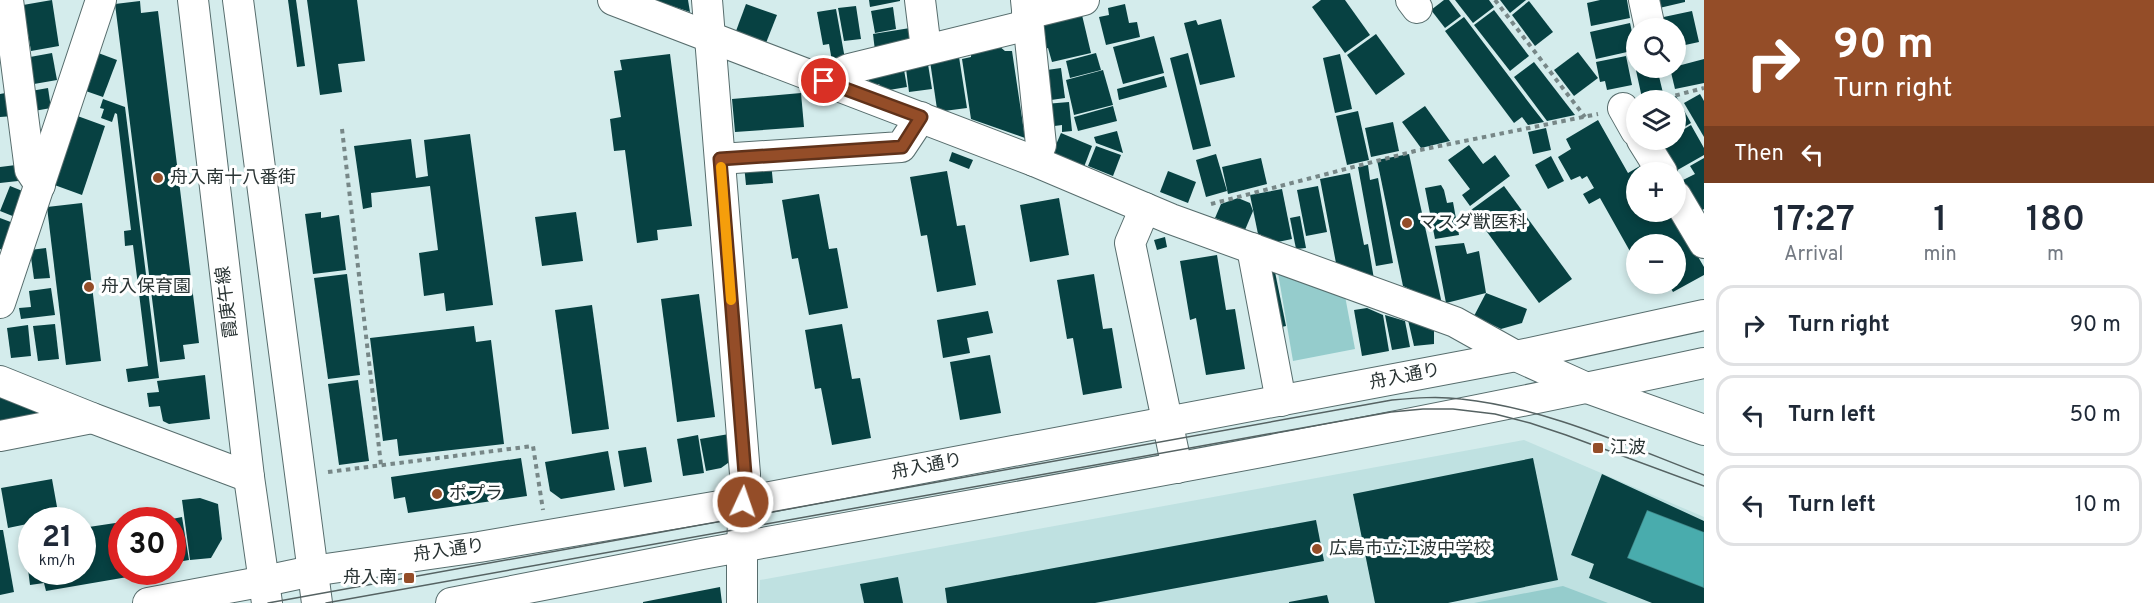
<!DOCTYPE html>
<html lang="en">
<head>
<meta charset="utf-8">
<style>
  :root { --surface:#fff; --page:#f2f2f3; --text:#1f2937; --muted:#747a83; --line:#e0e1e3 }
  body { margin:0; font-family:Overpass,"Noto Sans JP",sans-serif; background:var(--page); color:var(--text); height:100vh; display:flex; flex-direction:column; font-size:22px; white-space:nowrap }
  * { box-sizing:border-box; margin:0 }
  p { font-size:20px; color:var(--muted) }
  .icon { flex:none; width:33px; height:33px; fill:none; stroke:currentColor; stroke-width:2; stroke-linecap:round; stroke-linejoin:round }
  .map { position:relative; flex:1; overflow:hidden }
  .side { display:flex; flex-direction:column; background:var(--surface); width:450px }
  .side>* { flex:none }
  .banner { background:#944d28; color:#fff; overflow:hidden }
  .tools { position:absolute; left:1626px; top:18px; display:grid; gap:12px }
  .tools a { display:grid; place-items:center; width:60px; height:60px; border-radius:50%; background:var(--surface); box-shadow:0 3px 9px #0003; font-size:30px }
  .speed { position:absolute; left:18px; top:507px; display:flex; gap:12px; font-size:30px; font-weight:700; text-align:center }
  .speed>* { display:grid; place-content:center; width:78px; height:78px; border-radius:50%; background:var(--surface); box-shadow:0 3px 9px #0003; line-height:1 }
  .speed small { font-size:15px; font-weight:400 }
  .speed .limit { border:9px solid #d22; background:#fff; color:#111 }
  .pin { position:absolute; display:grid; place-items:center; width:51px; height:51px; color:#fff; margin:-26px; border:3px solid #fff; border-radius:50%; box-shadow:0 2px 6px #0007 }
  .me { position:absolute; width:66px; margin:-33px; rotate:3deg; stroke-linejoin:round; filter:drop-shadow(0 0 4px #0008) }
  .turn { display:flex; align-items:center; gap:21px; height:126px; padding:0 30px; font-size:27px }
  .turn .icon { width:78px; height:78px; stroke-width:2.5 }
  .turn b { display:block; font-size:42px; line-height:51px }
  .then { display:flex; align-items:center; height:57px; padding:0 30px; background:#0003; gap:12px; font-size:22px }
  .eta { display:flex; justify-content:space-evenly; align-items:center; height:102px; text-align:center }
  .eta b { font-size:36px; font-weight:600; line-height:42px }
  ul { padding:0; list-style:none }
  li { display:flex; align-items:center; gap:18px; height:81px; margin:0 12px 9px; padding:0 18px; border:3px solid var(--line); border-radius:18px }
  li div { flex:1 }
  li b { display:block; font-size:22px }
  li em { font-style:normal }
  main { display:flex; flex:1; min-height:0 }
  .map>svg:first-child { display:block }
</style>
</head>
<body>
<main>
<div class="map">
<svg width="1704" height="603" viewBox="0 0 1704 603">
  <rect width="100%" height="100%" fill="#d4ecec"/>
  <polygon fill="#bfe1e1" points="1524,440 1704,517 1704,603 759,603 760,580"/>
  <g fill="#95cccc">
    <polygon points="1278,273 1345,296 1355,349 1293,361"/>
    <polygon points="1563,586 1608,603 1474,603"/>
  </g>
  <polygon fill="#49acad" stroke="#408889" stroke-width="1.5" points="1647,510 1704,532 1704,588 1627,558"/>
  <g fill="#074142">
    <polygon points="52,0 59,46 31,51 23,5"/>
    <polygon points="288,0 296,0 305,66 297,67"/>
    <polygon points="307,0 357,0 365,61 338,64 342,92 320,95"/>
    <polygon points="654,0 688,0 690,12"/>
    <polygon points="869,0 900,0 900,1 870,7"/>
    <polygon points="1321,0 1345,0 1370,35 1345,53 1312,7"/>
    <polygon points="1444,0 1449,0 1461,16 1445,28 1431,10"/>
    <polygon points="1455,0 1489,0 1494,7 1473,23"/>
    <polygon points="1500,0 1526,0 1510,13"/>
    <polygon points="1600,0 1627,0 1630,18 1591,26 1587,3"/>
    <polygon points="1654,0 1685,0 1685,2 1655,9"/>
    <polygon points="140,1 141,13 158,11 199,343 183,345 185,359 160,362 115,4"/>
    <polygon points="1529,1 1553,32 1535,46 1512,15"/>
    <polygon points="746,4 777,15 766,43 736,31"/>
    <polygon points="1125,4 1129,23 1137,22 1140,37 1106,45 1099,17 1109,15 1108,8"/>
    <polygon points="856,6 861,39 844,41 838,8"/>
    <polygon points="893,7 896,29 875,33 871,11"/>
    <polygon points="836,9 845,59 832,61 829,44 823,45 817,12"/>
    <polygon points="1494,10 1529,56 1510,71 1474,25"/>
    <polygon points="1692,11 1699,42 1676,47 1676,28 1662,28 1659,18"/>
    <polygon points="1082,15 1091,53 1052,62 1048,48 1042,50 1040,41 1046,40 1043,25"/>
    <polygon points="1464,17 1533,108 1544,122 1528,125 1522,117 1514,123 1445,31"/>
    <polygon points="1221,19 1235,77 1200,85 1184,23 1196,20 1198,25"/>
    <polygon points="1630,23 1636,50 1596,59 1590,32"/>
    <polygon points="910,28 913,45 875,51 873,34"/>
    <polygon points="1376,34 1405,74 1376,95 1347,55"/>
    <polygon points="1154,36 1164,73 1123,84 1113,47"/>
    <polygon points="999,46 1005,51 1012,51 1025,138 971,119 962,59 971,57 971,51"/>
    <polygon points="93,51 117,60 103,97 80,89"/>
    <polygon points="1578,52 1598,78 1574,96 1554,70"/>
    <polygon points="52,53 57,80 34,84 30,57"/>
    <polygon points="1096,53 1101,70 1070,78 1066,61"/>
    <polygon points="1188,53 1211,146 1193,150 1170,58"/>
    <polygon points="670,54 692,226 657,230 658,240 637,243 625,150 614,151 610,119 621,117 614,71 622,70 620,60"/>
    <polygon points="1340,54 1352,109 1335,113 1323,58"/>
    <polygon points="1626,56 1632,85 1607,90 1605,81 1600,82 1596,62"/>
    <polygon points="959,57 967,108 944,111 937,109 930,61"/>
    <polygon points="927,58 932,89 909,92 905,61"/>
    <polygon points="1704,59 1704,83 1675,89 1670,68"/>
    <polygon points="1634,61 1636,61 1636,68 1657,68 1663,93 1642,98"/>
    <polygon points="1534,62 1575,115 1547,121 1514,77"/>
    <polygon points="903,64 907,87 883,91 879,84 870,86 867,70"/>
    <polygon points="1061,68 1065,98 1044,101 1040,71"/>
    <polygon points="1103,70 1113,105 1074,115 1066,80"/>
    <polygon points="1164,76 1167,87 1119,100 1117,89"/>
    <polygon points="48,88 51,108 34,111 31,91"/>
    <polygon points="11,92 14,116 0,117 0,94"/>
    <polygon points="801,93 804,127 735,132 732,99"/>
    <polygon points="1700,94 1704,101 1704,137 1684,103"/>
    <polygon points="1676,96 1691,123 1676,132 1676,100 1668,100"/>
    <polygon points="103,99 125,107 159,378 128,382 126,369 148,366 133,245 125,246 124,231 131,230 117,114 115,113 112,122 101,118 104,109 100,108"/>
    <polygon points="1069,102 1072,131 1062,132 1062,125 1047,127 1045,104"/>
    <polygon points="1113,106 1117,121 1078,131 1074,117"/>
    <polygon points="1425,106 1450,141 1421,148 1402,122"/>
    <polygon points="1358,111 1369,160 1347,165 1336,116"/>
    <polygon points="72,114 105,126 82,195 49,183"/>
    <polygon points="1598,120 1628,173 1645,163 1650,172 1636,172 1636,212 1672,212 1704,267 1704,275 1673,292 1669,285 1654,293 1649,284 1676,284 1676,244 1636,244 1636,262 1600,198 1589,204 1583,194 1594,188 1587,176 1582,179 1580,176 1571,180 1558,157 1571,149 1566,139"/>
    <polygon points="1393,122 1399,151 1371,157 1365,128"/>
    <polygon points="1691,125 1704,148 1704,155 1674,172 1655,146 1666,140 1676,140 1676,134"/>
    <polygon points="1546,128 1551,150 1533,154 1528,132"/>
    <polygon points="1117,131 1123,153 1096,143 1094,137"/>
    <polygon points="1061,133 1092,146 1084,167 1052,154"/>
    <polygon points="470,134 493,305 446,311 444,293 424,296 419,253 438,250 430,186 371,193 372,207 363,209 354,146 411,139 416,178 428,176 424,140"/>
    <polygon points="1469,145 1483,164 1495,155 1510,176 1470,206 1462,195 1470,189 1448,160"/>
    <polygon points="1096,146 1121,155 1113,176 1088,166"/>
    <polygon points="952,152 973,160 969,169 949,161"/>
    <polygon points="1216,154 1227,191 1206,197 1196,160"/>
    <polygon points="1409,154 1442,304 1403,286 1377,160"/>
    <polygon points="1551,156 1564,181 1548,189 1535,165"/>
    <polygon points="1261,158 1267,184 1228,194 1222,167"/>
    <polygon points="1704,158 1704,209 1701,211 1683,180 1695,174 1690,166"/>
    <polygon points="771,162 773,183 746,185 744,165"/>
    <polygon points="16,165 18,181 0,183 0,167"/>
    <polygon points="1368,165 1370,180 1378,178 1393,263 1376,266 1358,167"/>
    <polygon points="947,171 957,226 965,225 976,285 937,292 927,235 921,236 910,177"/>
    <polygon points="1168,171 1196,182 1188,203 1160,192"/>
    <polygon points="1350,173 1364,245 1368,244 1374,279 1336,263 1320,179"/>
    <polygon points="1441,185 1444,190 1447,203 1453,202 1459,235 1435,239 1425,188"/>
    <polygon points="10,186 25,192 15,217 0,211"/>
    <polygon points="1318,186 1327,232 1306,236 1297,190"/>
    <polygon points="1504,186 1572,279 1539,303 1471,210"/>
    <polygon points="1282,189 1292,239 1273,243 1258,234 1250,195"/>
    <polygon points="819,194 829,249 837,248 848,308 809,315 798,258 792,259 782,200"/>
    <polygon points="1059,198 1069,255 1030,262 1020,205"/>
    <polygon points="1238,198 1250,203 1253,211 1245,230 1215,218 1221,204"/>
    <polygon points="82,203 101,361 66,365 47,207"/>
    <polygon points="321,212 321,218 339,215 346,270 313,274 305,214"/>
    <polygon points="576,212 583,261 542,266 535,217"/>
    <polygon points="1300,216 1306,248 1296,249 1290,218"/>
    <polygon points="0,218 16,224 5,251 0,249"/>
    <polygon points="1165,237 1167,247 1157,250 1154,240"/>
    <polygon points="1464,243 1467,254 1479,251 1486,293 1446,303 1435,246"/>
    <polygon points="46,248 50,278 34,279 30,250"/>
    <polygon points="1217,255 1226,310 1235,309 1245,369 1206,375 1196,318 1190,320 1180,261"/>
    <polygon points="1275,272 1286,326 1277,328 1266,273"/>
    <polygon points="347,274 360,375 328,379 314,278"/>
    <polygon points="1094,274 1103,329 1112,328 1122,388 1083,395 1073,338 1067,339 1057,280"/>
    <polygon points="51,288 55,315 21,319 19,308 31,307 29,291"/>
    <polygon points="1486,293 1527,309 1522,323 1501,329 1474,316"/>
    <polygon points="699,294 715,417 677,422 661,299"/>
    <polygon points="592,305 609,429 572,434 555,310"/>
    <polygon points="1367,308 1383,315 1389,351 1362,356 1354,310"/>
    <polygon points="988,311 993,333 967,338 970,353 943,358 937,320"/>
    <polygon points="1385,315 1405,321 1410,347 1392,350"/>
    <polygon points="1408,320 1434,330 1434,344 1414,346"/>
    <polygon points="55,324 59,359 38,361 33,326"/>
    <polygon points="842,324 852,379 860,378 871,438 832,445 821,388 815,389 805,330"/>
    <polygon points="28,325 31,356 11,358 7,328"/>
    <polygon points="474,326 476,342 491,340 504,444 399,456 397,439 383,441 370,338"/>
    <polygon points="990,355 1001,413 960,420 950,362"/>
    <polygon points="205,375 210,419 169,424 163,421 160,406 149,407 147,393 159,392 157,381"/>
    <polygon points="358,380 369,461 339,465 328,384"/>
    <polygon points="0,391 49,416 0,422"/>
    <polygon points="729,434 731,454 728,463 721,468 706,471 700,439"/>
    <polygon points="698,435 704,473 683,476 677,439"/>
    <polygon points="646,447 652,482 624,487 618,451"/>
    <polygon points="608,451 615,490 561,499 550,491 545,462"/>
    <polygon points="521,458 527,496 408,513 405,497 394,499 391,477"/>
    <polygon points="1533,458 1558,580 1448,603 1375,603 1353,494"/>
    <polygon points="1602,474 1704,521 1704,532 1647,510 1627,558 1704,588 1704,603 1652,603 1589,578 1594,564 1571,555"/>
    <polygon points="52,479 59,518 32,520 32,523 8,528 1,488"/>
    <polygon points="200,498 218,504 222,539 211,558 190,560 182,500"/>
    <polygon points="182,517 189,560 172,563 172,519"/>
    <polygon points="1316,520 1324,561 1095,603 947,603 945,588"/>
    <polygon points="122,522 122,572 145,572 145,574 46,591 44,583 30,585 28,569 32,569 32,572 82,572 82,528"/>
    <polygon points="0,530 3,530 14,592 0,595"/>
    <polygon points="898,577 903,603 864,603 860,584"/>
    <polygon points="720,587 722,603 643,603 643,602"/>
    <polygon points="1327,595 1329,603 1289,603 1289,602"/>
  </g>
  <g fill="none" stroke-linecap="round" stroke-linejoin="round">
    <g stroke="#576d6d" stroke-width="32">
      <g id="minor">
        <polyline points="8,0 30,170 40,185"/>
        <polyline points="193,0 249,477 267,603"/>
        <polyline points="238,0 317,603"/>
        <polyline points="613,0 1034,161 1171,219 1455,322 1516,356 1587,388 1704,430"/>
        <polyline points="707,0 745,474 742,547 742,603"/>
        <polyline points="920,0 926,49"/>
        <polyline points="1026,0 1041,145 1034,161"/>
        <polyline points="1411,0 1417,8"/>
        <polyline points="1644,0 1650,28"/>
        <polyline points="1027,14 1084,0"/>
        <polyline points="824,81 849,69 1028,25"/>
        <polyline points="1623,108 1636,131"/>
        <polyline points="1642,140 1662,172"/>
        <polyline points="720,159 901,147 921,117"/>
        <polyline points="1676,196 1704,243"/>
        <polyline points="1145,208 1130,243 1177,468"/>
        <polyline points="1252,248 1281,401"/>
        <polyline points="0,303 101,0"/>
        <polyline points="0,381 92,418 249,477"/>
        <polyline points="0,436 92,418"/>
        <polyline points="148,603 265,581 312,571 479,547 743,502 1516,356 1704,315"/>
        <path d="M 451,603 C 535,587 618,570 702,554 C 1037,493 1372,435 1704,363"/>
      </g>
    </g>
    <g stroke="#778787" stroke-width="4" stroke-dasharray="4.5 4.5" stroke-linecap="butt">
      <polyline points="1495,0 1585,117"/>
      <polyline points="1658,100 1704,88"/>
      <polyline points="342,129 381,465"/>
      <polyline points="1211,204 1415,151 1598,114"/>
      <polyline points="328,472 533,446 543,510"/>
    </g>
    <use href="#minor" stroke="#fff" stroke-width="30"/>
    <g stroke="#556262" stroke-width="1.5">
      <path d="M 268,603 L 1392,400 C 1415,398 1438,396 1461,399 C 1546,408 1625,445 1704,475"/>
      <polyline points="326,603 1391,412 1423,409 1453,409 1495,414 1530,423 1566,435 1704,486"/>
    </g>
  </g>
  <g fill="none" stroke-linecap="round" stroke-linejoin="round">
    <g stroke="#60321a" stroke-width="15">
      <polyline id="route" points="743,502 745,474 720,159 902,147 921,117 824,81"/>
    </g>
    <use href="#route" stroke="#944d28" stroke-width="10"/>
    <polyline stroke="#f59e0b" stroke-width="10" points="721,167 731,300"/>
  </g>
  <g fill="#944d28" stroke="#fff" stroke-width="2">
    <circle cx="158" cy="178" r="6"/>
    <circle cx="1407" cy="223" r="6"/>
    <circle cx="89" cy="287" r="6"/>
    <rect x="1592" y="442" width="12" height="12" rx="3"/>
    <circle cx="437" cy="494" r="6"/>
    <circle cx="1317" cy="549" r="6"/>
    <rect x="403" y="572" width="12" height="12" rx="3"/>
  </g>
  <g text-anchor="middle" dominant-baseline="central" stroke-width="6" stroke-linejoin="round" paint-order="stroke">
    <g font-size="18" fill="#2a3434" stroke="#fff" text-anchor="start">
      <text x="170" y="178">舟入南十八番街</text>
      <text x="1419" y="223">マスダ獣医科</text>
      <text x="101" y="287">舟入保育園</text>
      <text x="1610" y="448">江波</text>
      <text x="449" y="494">ポプラ</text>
      <text x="1329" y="549">広島市立江波中学校</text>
      <text x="397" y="578" text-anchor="end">舟入南</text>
    </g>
    <g font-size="18" fill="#2a3434" stroke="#fff">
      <text transform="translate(228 302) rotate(-97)">霞庚午線</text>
      <text transform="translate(1405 377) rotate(-11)">舟入通り</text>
      <text transform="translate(927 467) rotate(-11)">舟入通り</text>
      <text transform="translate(449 551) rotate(-8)">舟入通り</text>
    </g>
  </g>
</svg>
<div class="tools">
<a><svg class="icon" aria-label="search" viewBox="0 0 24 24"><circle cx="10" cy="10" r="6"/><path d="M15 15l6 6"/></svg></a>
<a><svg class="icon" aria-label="layers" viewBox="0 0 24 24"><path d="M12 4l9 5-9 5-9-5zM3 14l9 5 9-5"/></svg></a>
<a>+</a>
<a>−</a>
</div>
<div class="speed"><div>21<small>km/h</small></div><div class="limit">30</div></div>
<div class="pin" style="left:824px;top:81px;background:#d93025"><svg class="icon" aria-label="arrive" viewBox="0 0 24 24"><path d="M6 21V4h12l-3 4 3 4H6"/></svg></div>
<svg class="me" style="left:743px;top:502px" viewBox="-20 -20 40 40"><circle r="17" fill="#944d28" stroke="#fff" stroke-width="3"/><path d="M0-11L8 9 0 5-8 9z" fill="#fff"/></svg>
</div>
<section class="side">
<div class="banner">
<div class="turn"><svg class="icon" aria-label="right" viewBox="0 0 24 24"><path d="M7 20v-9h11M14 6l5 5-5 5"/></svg><div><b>90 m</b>Turn right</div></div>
<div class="then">Then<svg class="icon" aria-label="left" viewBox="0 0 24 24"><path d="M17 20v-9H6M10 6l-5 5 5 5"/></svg></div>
</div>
<div class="eta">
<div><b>17:27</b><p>Arrival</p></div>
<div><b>1</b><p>min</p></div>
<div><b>180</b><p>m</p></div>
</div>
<ul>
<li><svg class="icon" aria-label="right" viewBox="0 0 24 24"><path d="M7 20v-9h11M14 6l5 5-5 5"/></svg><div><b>Turn right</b></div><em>90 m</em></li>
<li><svg class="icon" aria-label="left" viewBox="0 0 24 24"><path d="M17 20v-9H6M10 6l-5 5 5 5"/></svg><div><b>Turn left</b></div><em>50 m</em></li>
<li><svg class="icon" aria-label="left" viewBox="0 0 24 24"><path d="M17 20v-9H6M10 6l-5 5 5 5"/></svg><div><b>Turn left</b></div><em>10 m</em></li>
</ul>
</section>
</main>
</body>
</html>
